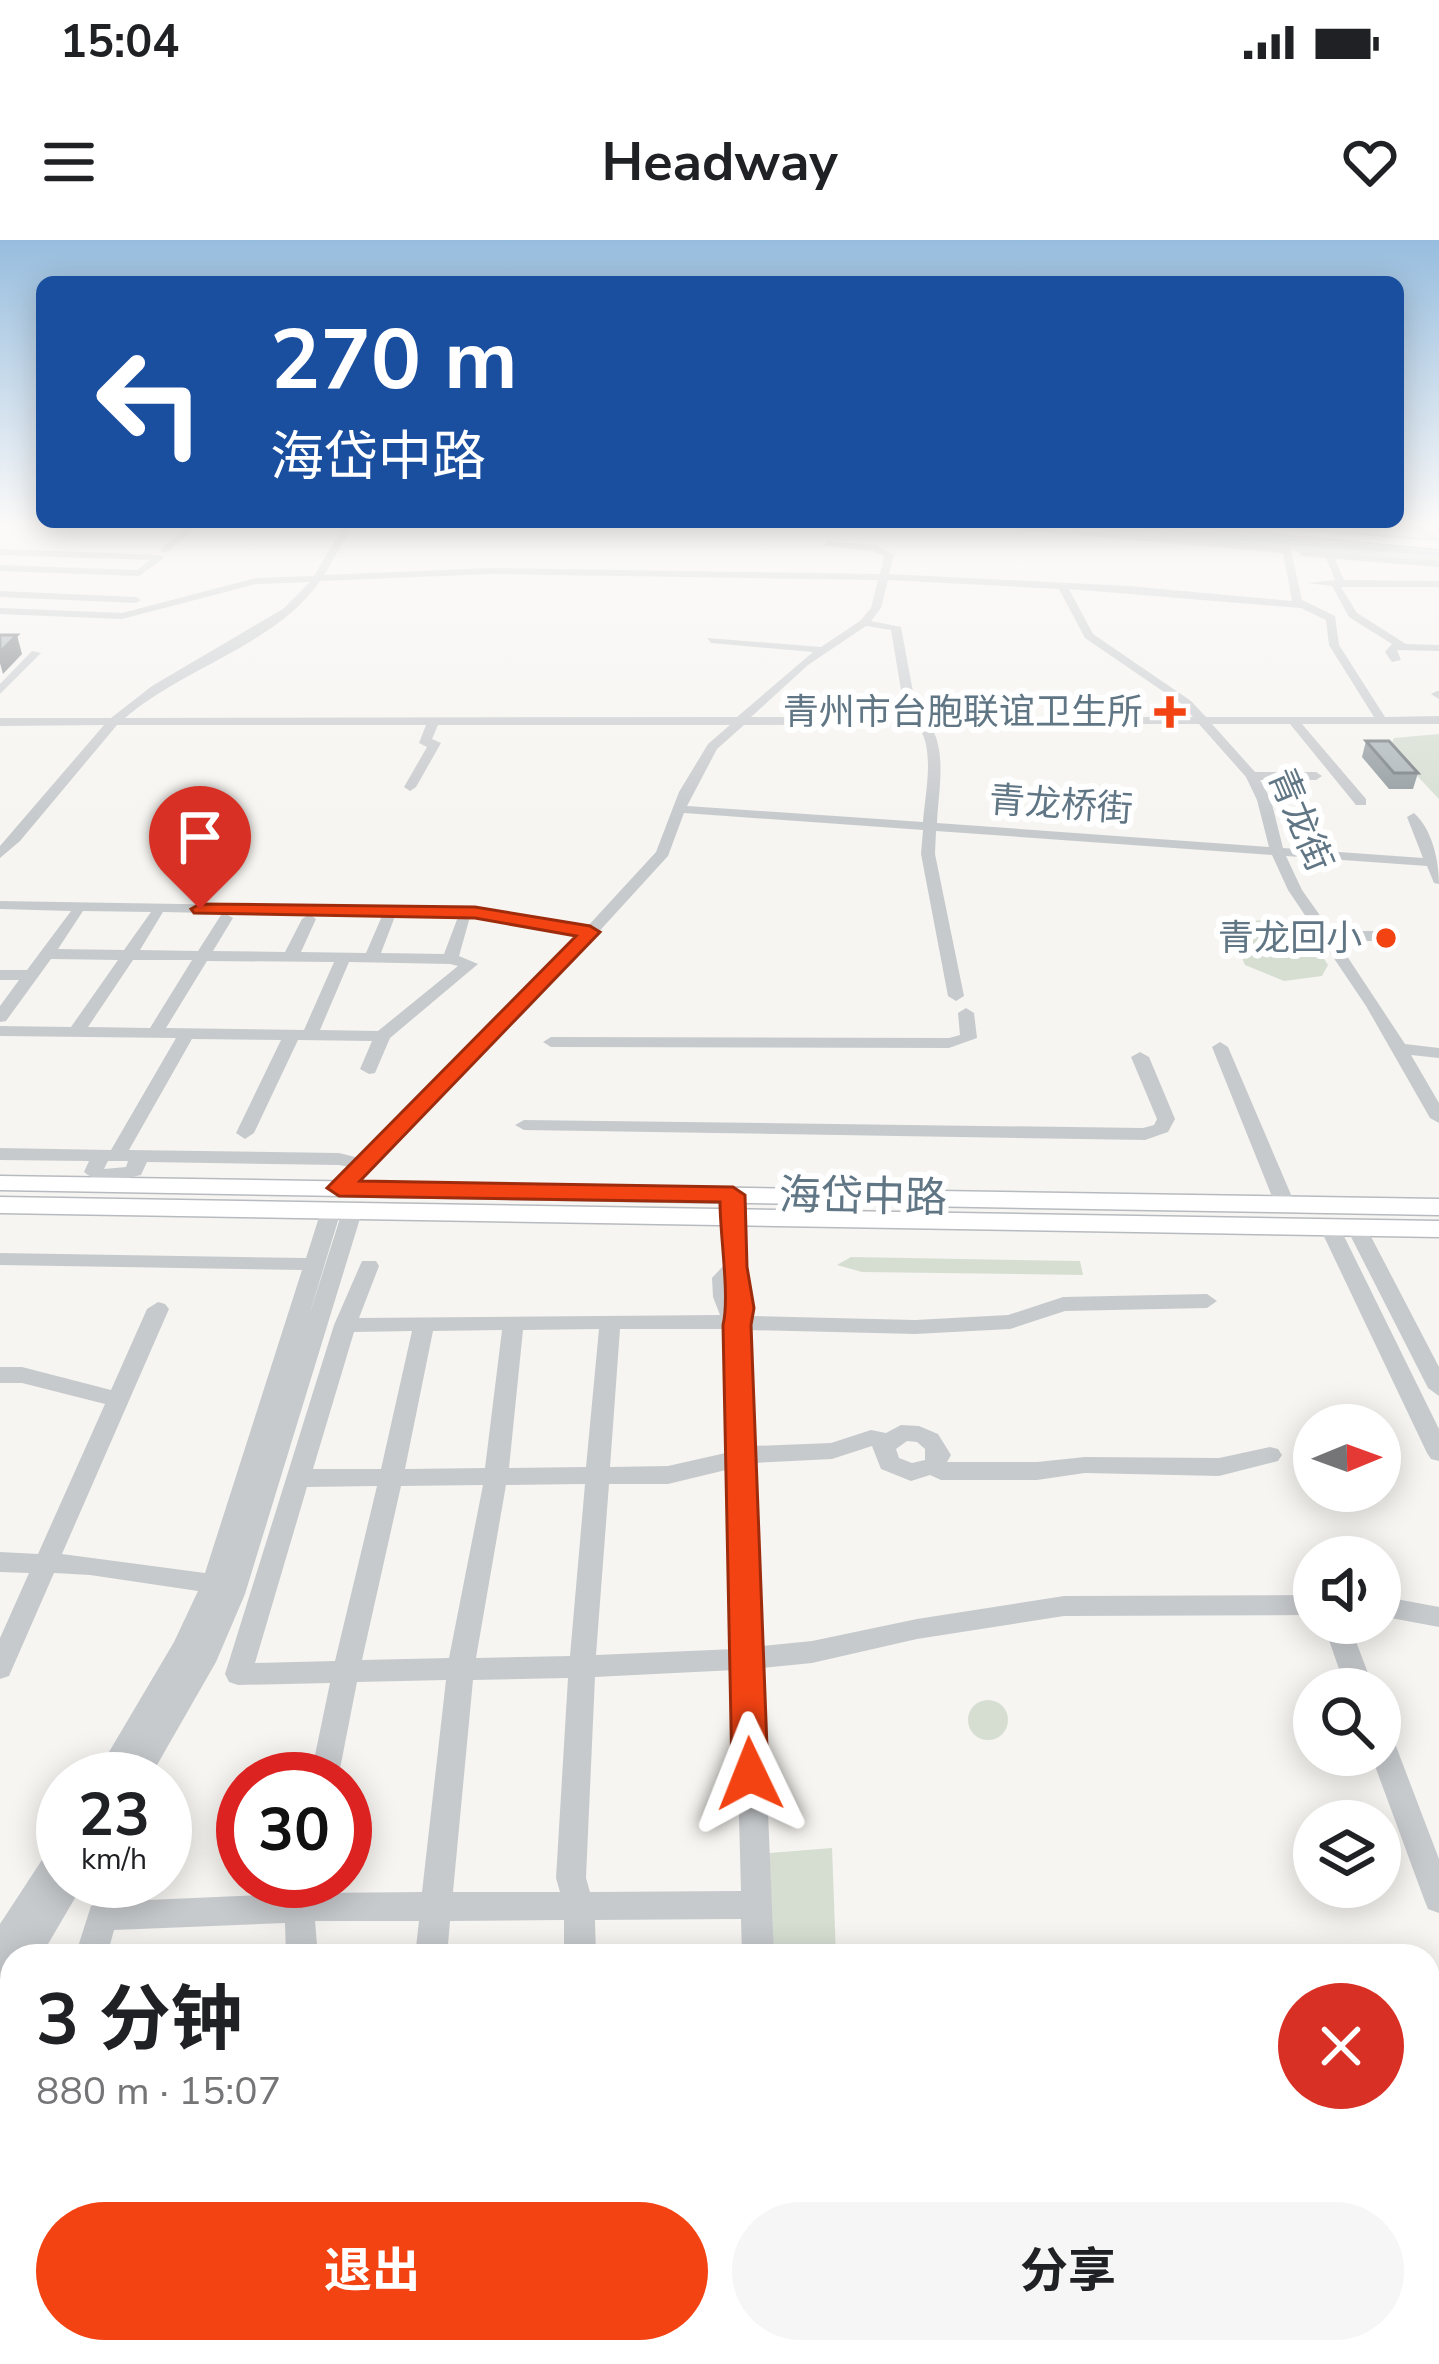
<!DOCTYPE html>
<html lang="zh">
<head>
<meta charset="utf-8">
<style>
  :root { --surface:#fff; --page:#f6f6f6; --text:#202124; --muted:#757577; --accent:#f34313 }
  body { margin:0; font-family:"Nunito Sans","Noto Sans SC",sans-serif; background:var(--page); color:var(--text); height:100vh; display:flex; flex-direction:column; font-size:45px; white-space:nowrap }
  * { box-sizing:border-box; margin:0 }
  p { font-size:39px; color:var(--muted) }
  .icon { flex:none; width:66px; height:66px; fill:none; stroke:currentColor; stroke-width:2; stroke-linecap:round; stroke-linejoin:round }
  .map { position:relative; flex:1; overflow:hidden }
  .details { position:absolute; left:0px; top:1704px; width:1440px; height:420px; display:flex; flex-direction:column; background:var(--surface); border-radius:36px 36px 0 0; box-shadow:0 6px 30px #0003 }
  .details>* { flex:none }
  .top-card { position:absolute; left:36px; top:36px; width:1368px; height:252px; border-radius:18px; box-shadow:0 6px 30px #0003; background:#1a4fa0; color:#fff; overflow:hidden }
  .needle { width:78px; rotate:89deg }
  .controls { position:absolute; left:1293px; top:1164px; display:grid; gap:24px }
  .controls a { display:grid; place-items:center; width:108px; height:108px; border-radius:50%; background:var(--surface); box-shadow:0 6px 30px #0003; font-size:60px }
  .speed { position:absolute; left:36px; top:1512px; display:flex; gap:24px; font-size:60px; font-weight:700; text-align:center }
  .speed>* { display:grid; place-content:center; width:156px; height:156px; border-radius:50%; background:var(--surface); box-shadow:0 6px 30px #0003; line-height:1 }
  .speed small { font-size:30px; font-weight:400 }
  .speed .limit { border:18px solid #d22; background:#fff; color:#111 }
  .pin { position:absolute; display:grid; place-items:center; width:102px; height:102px; color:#fff; margin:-123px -51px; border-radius:50% 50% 50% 0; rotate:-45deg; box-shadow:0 0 12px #0007 }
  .pin .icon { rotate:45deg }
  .me { position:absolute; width:132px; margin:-66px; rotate:358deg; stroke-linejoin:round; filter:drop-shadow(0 0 9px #0008) }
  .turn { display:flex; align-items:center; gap:42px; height:252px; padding:0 36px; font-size:54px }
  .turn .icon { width:156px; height:156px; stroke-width:2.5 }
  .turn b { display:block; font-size:84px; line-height:102px }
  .round { display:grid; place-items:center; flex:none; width:126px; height:126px; border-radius:63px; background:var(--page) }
  .summary { display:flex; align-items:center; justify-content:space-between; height:204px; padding:0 36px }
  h1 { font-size:72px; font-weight:700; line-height:90px }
  .cta { display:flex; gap:24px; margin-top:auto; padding:24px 36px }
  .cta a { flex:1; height:138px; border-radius:72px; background:var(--accent); color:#fff; font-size:48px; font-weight:700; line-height:138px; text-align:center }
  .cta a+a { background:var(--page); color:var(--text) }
  .status { display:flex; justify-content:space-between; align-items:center; height:84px; padding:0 60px; background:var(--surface); direction:ltr }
  .status svg { height:33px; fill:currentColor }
  header { display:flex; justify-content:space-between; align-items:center; height:156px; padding:0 36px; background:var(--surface); font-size:54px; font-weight:700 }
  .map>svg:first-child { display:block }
</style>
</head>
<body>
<div class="status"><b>15:04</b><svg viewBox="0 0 49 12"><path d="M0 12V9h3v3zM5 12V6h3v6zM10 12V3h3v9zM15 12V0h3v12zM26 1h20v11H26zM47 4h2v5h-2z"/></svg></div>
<header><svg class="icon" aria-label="menu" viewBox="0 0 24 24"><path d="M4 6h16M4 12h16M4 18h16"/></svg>Headway<svg class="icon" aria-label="heart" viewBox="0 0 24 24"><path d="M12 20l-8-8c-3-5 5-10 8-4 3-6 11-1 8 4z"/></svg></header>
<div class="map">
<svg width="1439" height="2124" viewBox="0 0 1439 2124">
  <rect width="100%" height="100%" fill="#f6f5f1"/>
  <g fill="#d6ded2">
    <polygon points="1121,282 1439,308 1439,322 936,283"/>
    <polygon points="1439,494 1439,559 1390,507 1394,498"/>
    <polygon points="1268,680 1308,694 1328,725 1322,736 1284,741 1245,725 1230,690 1248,681"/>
    <polygon points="851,1017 1080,1021 1083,1035 862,1032 837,1025"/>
    <circle cx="988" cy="1480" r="20"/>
    <polygon points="832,1608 836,1716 772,1716 769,1613"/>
  </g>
  <polygon fill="#becbd0" points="985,282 1080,282 1407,308 1439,312 1439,316"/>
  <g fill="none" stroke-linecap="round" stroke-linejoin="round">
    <g stroke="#b7bbbf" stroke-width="3">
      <g id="major">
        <polygon points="1155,282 1207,282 1439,301 1439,309"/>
        <polygon points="0,936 1439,959 1439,975 0,950"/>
        <polygon points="0,957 1439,981 1439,997 0,973"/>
      </g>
    </g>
    <g fill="#c7cacd" fill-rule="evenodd">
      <polygon points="194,282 204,282 167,312 161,312 161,308"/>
      <path d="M 346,282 L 355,282 L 324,335 L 491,328 L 880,334 L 884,316 L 874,311 L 824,306 L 827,301 L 876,305 L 894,315 L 889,334 L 1129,346 L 1292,361 L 1283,313 L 927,282 L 969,282 L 1290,306 L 1302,360 L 1335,376 L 1339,405 L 1385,477 L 1439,476 L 1439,484 L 1302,484 L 1366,559 L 1366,565 L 1356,565 L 1290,484 L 1212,484 L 1255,532 L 1316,532 L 1322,536 L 1316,540 L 1260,540 L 1271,560 L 1283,608 L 1423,618 L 1407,577 L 1414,573 C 1432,589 1439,620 1439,644 L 1434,643 L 1427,626 L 1286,616 L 1302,650 L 1331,691 L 1381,691 L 1389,696 L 1381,701 L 1337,701 L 1405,804 L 1439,808 L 1439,818 L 1411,815 L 1439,863 L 1439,883 L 1430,878 L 1366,766 L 1288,650 L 1272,615 L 936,591 L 935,614 L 964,756 L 956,761 L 948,756 L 921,614 L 923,590 L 684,573 L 668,616 L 530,767 L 346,952 L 339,954 L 329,948 L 350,927 L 339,925 L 147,922 L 141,935 C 120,940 100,946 84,932 L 89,921 L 0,920 L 0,908 L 111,910 L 176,798 L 0,796 L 0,786 L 71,787 L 118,720 L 51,719 L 6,781 L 0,782 L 0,766 L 19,740 L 0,740 L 0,730 L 27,730 L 71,671 L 0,669 L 0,661 L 475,669 L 587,687 L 656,612 L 679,552 L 708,504 L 730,485 L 438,485 L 432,499 L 441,503 L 416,547 L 410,551 L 404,547 L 427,507 L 419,503 L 426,485 L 117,485 L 20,601 L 0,618 L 0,606 L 104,485 L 0,486 L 0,478 L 111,478 L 152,446 L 283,369 L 310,342 L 256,344 L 122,379 L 0,374 L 0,368 L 122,373 L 256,338 L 314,336 ZM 491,334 L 878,340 L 871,368 L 860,381 L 821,407 L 707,398 L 711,403 L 813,412 L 737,477 L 125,478 C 183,428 277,404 320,341 ZM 888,340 L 1059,349 L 1085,398 L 1183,465 L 1193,477 L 923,477 L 916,468 L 901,387 L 871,381 L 881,368 ZM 1069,349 L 1301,368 L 1326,380 L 1329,405 L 1374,477 L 1206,477 L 1191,461 L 1093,394 ZM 866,386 L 891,390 L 904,468 L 911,477 L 751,477 L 808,425 ZM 917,484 C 936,509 925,553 923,582 L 687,566 L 717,509 L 744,485 ZM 929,484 L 1199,484 L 1246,537 L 1257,560 L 1269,607 L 937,583 C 938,553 948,510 929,484 ZM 83,671 L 151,672 L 124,710 L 58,709 ZM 163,672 L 308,675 L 302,679 L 285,712 L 213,711 L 233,678 L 226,674 L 221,675 L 198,711 L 140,710 ZM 310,675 L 382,676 L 366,713 L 301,712 L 316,679 ZM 392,676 L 458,677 L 444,714 L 381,713 L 394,679 ZM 470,677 L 579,695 L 518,761 L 359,918 L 339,913 L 129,910 L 192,799 L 281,800 L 236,893 L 245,899 L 254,893 L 298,800 L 372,801 L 360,829 L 369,834 L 375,833 L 390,798 L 478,724 L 459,716 ZM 133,720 L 192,720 L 150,788 L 88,787 ZM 207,721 L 334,722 L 304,790 L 166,788 ZM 349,722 L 450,724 L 458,726 L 378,791 L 320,790 ZM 108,921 L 128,921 L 126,927 L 104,929 Z"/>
      <polygon points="1418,282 1439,299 1439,304 1434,304 1409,283"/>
      <polygon points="828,283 845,286 846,288 842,291 825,288"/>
      <polygon points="0,309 159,315 164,318 139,336 0,331 0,325 137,330 150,320 0,315"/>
      <polygon points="1298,311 1439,321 1439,327 1335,319 1344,340 1439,341 1439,347 1341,347 1357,373 1406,404 1439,405 1439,411 1397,410 1401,420 1392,422 1385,412 1392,404 1349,377 1332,346 1307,343 1335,340 1326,318 1301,316"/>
      <polygon points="0,351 136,357 141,360 136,363 0,357"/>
      <polygon points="32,411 41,413 0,454 0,444"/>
      <polygon points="1437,451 1439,451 1439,459 1431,454"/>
      <polygon points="966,768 974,773 977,798 949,808 551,807 543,802 551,797 949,798 960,795 958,773"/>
      <polygon points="1220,802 1228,807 1295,964 1292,968 1285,970 1275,964 1212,807"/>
      <polygon points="1140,812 1149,817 1175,879 1168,892 1145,900 524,890 515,885 524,880 1143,888 1154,885 1157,879 1131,817"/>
      <path d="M 732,949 L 742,955 L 750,1076 L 915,1080 L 1008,1075 L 1063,1057 L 1207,1054 L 1217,1061 L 1207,1068 L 1065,1071 L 1010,1089 L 915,1094 L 748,1090 L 753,1206 L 831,1203 L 871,1190 L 886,1193 L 901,1185 L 919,1186 L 938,1194 L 951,1215 L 947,1222 L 1037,1222 L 1085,1217 L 1219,1218 L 1270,1207 L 1278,1209 L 1282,1215 L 1278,1221 L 1219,1236 L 1085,1233 L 1037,1240 L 941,1240 L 930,1235 L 911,1241 L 881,1229 L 872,1206 L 832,1219 L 753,1223 L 761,1406 L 812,1401 L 917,1379 L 1064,1356 L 1314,1355 L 1314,1375 L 1064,1376 L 917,1399 L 812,1423 L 762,1428 L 774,1716 L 742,1716 L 741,1679 L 595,1680 L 596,1716 L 564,1716 L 564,1680 L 450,1681 L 447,1716 L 415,1716 L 419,1681 L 315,1681 L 318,1716 L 286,1716 L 285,1683 L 114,1690 L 107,1716 L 75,1716 L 91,1666 L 102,1662 L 286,1654 L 289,1641 L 319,1641 L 317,1653 L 422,1652 L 446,1440 L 357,1442 L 338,1539 L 310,1539 L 330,1443 L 238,1445 L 229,1442 L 225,1434 L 334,1085 L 362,1021 L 376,1021 L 379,1026 L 359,1078 L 720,1075 L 713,1057 L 712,1038 L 724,1025 L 722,955 ZM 599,1089 L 586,1227 L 509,1228 L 523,1090 ZM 620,1089 L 726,1089 L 730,1212 L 668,1226 L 610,1227 ZM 502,1090 L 485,1228 L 405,1229 L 433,1091 ZM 412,1091 L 381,1229 L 313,1229 L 354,1092 ZM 907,1201 L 917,1202 L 925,1209 L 925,1220 L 912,1223 L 899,1218 L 896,1209 ZM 730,1229 L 735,1409 L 596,1415 L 609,1244 L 668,1244 ZM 585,1244 L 570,1416 L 476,1418 L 506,1245 ZM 483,1245 L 449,1418 L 362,1420 L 401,1246 ZM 377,1246 L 335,1421 L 255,1423 L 307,1247 ZM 735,1430 L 741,1651 L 590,1652 L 586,1638 L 595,1437 ZM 568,1438 L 556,1638 L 560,1652 L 453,1652 L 473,1440 Z"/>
      <polygon points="331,965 341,971 308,1079 342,972 352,966 362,972 245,1354 216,1422 149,1539 93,1539 174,1402 198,1351 90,1335 54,1333 9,1436 0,1439 0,1398 29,1333 0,1332 0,1312 38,1314 105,1164 22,1143 0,1143 0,1127 22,1127 111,1150 147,1069 158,1062 165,1064 169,1069 62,1314 205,1333 302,1030 0,1025 0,1013 306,1018 321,971"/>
      <polygon points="1329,980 1339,986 1439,1189 1439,1221 1431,1219 1427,1213 1319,986"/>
      <polygon points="1356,981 1366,987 1439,1127 1439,1156 1428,1148 1346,987"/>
      <polygon points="1380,1356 1439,1367 1439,1387 1380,1376"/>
      <polygon points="1323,1383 1349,1383 1374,1449 1346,1449"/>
      <polygon points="1380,1489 1390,1493 1394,1501 1439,1619 1439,1673 1428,1669 1424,1659 1371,1515 1380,1515"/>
      <polygon points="63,1600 63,1641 85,1641 41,1716 12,1716 12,1764 0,1770 0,1684 53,1603"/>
      <polygon points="1428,1835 1439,1836 1439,1870 1428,1869"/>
      <polygon points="12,1976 12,2050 0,2055 0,1981"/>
      <polygon points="218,2112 256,2112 253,2124 215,2124"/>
      <polygon points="367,2112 405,2112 404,2124 366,2124"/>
      <rect x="537" y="2112" width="38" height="12"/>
      <polygon points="750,2112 788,2112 789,2124 751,2124"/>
    </g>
    <use href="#major" fill="#fff" fill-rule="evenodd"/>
  </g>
  <g fill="#959da1">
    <polygon points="1429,282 1439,282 1439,292 1428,284"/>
    <polygon points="1366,501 1418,533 1413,549 1389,549 1362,517"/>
  </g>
  <polygon fill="#797f83" points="17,395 22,414 3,434 0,423 0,412"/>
  <g fill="#adb6bb" stroke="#797f83" stroke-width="3">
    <polygon points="0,395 17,395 0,412"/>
    <polygon points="1366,501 1389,501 1418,533 1394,533"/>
  </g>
  <linearGradient id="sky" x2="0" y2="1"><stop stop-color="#97bdde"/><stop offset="0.49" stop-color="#fbfaf9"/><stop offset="1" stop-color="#fbfaf9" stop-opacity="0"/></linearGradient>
  <rect width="1439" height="580" fill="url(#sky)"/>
  <path fill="#f34313" stroke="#9e2c0c" stroke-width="3" d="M 200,664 L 475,667 L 590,686 L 600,692 L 360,941 L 733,947 L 745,955 L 747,1027 L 754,1068 L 751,1085 L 768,1534 L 763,1545 L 750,1550 L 737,1545 L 732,1534 L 723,1085 C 730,1057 720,996 720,962 L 339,956 L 327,948 L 576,696 L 475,678 L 194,673 L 191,669 Z"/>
  <g fill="#f34313" stroke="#fff" stroke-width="4.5">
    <path d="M1164 454h12v12h12v12h-12v12h-12v-12h-12v-12h12z"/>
    <circle cx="1386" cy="698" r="12"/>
  </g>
  <g text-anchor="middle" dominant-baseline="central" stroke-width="12" stroke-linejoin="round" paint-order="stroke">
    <g font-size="36" fill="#617685" stroke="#fff" text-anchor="end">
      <text x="1143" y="472">青州市台胞联谊卫生所</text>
      <text x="1362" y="698">青龙回小</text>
    </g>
    <g font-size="36" fill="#617685" stroke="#fff">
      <text transform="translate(1061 565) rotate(4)">青龙桥街</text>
      <text transform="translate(1300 580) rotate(67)">青龙街</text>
    </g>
    <g font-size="42" fill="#617685" stroke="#fff">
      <text transform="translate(863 957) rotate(1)">海岱中路</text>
    </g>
  </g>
</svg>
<div class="controls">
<a><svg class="needle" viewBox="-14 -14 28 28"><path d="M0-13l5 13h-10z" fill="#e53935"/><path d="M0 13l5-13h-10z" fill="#757577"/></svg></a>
<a><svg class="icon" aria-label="sound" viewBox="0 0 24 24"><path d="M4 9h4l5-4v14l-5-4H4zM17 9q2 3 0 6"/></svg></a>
<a><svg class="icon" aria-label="search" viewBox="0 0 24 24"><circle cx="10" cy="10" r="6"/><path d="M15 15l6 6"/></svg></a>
<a><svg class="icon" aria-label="layers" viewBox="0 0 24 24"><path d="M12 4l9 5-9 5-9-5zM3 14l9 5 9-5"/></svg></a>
</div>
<div class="speed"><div>23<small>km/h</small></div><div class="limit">30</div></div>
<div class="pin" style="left:200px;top:669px;background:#d93025"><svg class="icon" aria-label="arrive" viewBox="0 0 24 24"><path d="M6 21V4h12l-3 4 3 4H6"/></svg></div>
<svg class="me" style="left:750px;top:1534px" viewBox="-20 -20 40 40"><path d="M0-17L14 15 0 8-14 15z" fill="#f34313" stroke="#fff" stroke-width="4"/></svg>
<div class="top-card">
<div class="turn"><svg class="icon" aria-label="left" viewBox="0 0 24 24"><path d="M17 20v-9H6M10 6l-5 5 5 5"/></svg><div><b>270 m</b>海岱中路</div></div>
</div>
<section class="details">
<div class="summary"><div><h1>3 分钟</h1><p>880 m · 15:07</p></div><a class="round" style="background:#d93025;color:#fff"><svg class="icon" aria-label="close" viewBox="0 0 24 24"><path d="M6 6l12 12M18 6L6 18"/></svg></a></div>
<div class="cta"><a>退出</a><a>分享</a></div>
</section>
</div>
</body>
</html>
